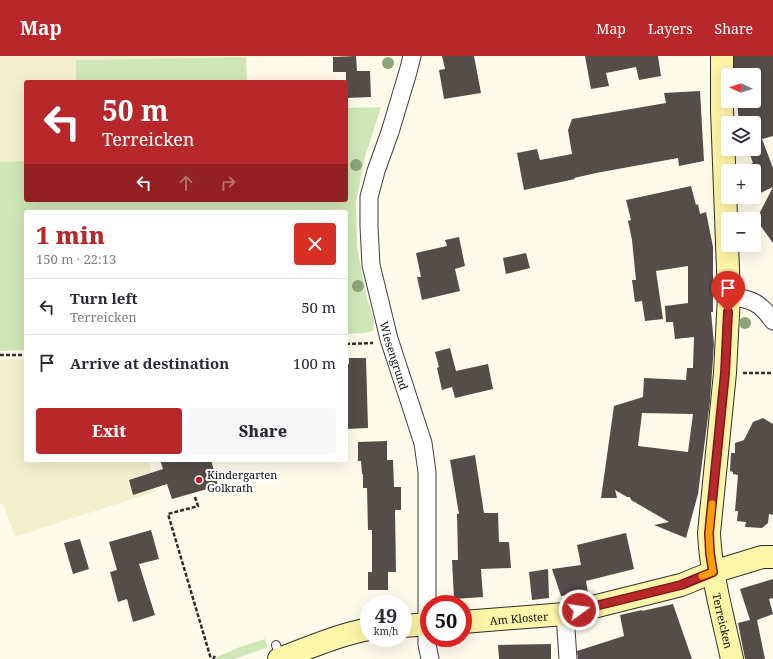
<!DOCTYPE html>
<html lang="en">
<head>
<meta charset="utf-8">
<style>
  :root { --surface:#fff; --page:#f7f7f7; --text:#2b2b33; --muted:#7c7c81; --line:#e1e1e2; --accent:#b8282b }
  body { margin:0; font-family:"Noto Serif",serif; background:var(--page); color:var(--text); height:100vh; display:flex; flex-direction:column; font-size:15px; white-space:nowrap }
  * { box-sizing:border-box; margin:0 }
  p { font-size:13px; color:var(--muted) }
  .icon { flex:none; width:22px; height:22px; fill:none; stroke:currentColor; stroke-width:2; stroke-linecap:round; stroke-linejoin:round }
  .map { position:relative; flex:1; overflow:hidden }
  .side { position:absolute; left:24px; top:154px; width:324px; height:252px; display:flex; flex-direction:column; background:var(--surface); border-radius:4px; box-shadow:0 4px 16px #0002 }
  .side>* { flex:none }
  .guide { position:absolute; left:24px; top:24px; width:324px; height:122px; border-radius:4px; box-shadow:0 4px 16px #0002; background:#b8282b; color:#fff; overflow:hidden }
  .needle { width:26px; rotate:273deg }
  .fabs { position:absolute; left:721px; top:12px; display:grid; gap:8px }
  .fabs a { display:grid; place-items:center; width:40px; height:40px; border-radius:4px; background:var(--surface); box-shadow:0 4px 16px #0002; font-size:20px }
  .speed { position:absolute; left:360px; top:539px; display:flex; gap:8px; font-size:20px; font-weight:700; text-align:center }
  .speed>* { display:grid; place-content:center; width:52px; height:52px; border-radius:50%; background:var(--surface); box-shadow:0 4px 16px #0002; line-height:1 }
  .speed small { font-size:10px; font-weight:400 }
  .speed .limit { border:6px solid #d22; background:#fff; color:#111 }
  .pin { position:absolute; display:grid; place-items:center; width:34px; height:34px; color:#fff; margin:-41px -17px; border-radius:50% 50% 50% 0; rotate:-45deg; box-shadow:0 0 4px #0007 }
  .pin .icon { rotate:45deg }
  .me { position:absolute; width:44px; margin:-22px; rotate:76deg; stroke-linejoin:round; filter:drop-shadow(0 0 3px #0008) }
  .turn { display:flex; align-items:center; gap:14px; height:84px; padding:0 12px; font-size:18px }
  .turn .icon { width:52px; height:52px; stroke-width:2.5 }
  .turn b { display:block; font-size:28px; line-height:34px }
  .lanes { display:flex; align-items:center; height:38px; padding:0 12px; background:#0003; justify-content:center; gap:20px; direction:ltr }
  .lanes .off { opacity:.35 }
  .round { display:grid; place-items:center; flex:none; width:42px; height:42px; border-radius:4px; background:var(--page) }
  .head { display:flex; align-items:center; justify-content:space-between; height:68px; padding:0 12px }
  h1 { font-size:24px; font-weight:800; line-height:30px; color:var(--accent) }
  .button { display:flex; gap:8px; margin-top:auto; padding:8px 12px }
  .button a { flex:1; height:46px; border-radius:4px; background:var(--accent); color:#fff; font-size:16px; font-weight:800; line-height:46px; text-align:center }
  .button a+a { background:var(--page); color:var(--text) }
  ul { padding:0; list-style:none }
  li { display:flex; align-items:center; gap:12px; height:56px; padding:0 12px; border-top:1px solid var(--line) }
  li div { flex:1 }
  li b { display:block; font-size:15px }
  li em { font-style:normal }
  header { display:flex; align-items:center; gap:24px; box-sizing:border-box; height:56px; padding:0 20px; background:var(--accent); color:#fff }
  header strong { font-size:19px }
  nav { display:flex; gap:22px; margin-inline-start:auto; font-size:14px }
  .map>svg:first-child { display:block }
</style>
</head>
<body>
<header>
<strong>Map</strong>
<nav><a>Map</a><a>Layers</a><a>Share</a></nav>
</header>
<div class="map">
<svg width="773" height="603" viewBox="0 0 773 603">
  <rect width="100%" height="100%" fill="#fffbeb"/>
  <g fill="#f3f1cd">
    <polygon points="0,0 276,0 76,4 76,26 26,26 26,105 0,106"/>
    <polygon points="26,302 26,404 148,404 157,435 15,481 3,447 0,448 0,304"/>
  </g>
  <g fill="#cfe7b6">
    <polygon points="246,1 247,26 76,26 76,4"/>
    <polygon points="381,51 365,101 356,145 357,191 367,242 374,265 373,275 364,277 346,278 346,156 26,156 26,294 0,295 0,106 26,105 26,144 346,144 346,52"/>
    <polygon points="265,583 268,591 235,603 216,603 215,602 240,591"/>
  </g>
  <g fill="#544d49" fill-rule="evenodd">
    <polygon points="356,0 357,15 370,15 371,41 346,42 346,16 333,16 333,1"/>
    <polygon points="442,0 474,0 481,37 444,43 439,14 445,13"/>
    <polygon points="585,0 658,0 661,20 639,24 636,11 606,17 609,30 591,33"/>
    <polygon points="734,0 773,0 773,80 762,83 773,112 773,131 754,140 754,115 742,115 741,112 753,107 748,93 754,93 754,67 739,67 737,45 754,45 754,19 734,19"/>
    <polygon points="700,35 704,105 679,110 678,102 596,117 574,122 575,123 524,134 517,97 537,93 540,104 572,98 568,74 572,63 666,47 664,37"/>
    <path d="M 691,130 L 696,149 L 698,148 L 700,158 L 706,156 L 713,191 L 713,256 L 711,256 L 714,288 L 710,345 L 698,438 L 686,482 L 654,469 L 669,466 L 631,444 L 630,441 L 627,441 L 615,434 L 617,442 L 601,442 L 614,350 L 643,341 L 644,322 L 686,324 L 687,312 L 693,312 L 694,281 L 675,283 L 673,266 L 666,266 L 665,250 L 688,247 L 688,210 L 656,215 L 663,263 L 645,265 L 642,245 L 635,246 L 632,224 L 636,224 L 632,184 L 628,165 L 631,164 L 626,144 ZM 642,357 L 693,358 L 688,396 L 638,390 Z"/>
    <polygon points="773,131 773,187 760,169 755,166"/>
    <polygon points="459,181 465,210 455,213 460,235 422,244 417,221 421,221 416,197 447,190 445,184"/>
    <polygon points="526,197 530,212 506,218 503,202"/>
    <polygon points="450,292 456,315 488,308 493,333 455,342 452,331 442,334 437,312 439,311 435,296"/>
    <polygon points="349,302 366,302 368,372 346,373 346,308 349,308"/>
    <polygon points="763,362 773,368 773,459 769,458 768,467 762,472 745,471 746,466 737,465 738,455 735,455 738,419 733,418 733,416 730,415 731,397 735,397 735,387 744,384 753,366"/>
    <polygon points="387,385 387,404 393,404 394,431 401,431 401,454 395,454 396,516 388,516 388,534 368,534 368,516 372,516 372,474 368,474 367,432 363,432 363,418 362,418 361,405 358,405 358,386"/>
    <polygon points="475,399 484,457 498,457 499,486 509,486 511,512 481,513 483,541 454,543 452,504 458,504 457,458 459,458 450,404"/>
    <polygon points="160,404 211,404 218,430 172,443 167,428 133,439 129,424 163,413"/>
    <polygon points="151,474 159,503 139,508 155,559 133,566 127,543 118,546 110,516 117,514 109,486"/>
    <polygon points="626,477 634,513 586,525 588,537 561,540 552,513 581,509 577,489"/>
    <polygon points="80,483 89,513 73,518 64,487"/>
    <polygon points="548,513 549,542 532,544 529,516"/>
    <polygon points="773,523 773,542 769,543 773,558 757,564 765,603 745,603 738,567 750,564 740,533"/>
    <polygon points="673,548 692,603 578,603 577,595 624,580 620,559 642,554 642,555"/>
    <polygon points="551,588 551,603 499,603 498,589"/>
  </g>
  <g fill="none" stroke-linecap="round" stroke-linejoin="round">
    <g stroke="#3f3f3f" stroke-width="10">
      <polyline id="lane" points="276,589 280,602"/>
    </g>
    <g stroke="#3f3f3f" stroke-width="19">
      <g id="street">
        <path id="s1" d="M 412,0 L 408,16 L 390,76 L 376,115 L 369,141 L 369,170 L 371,209 L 389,283 L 423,387 L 427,416 L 427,588 L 430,603"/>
        <path d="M 729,240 C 751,243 760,246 773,265"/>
        <polyline points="565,558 568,603"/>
      </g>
    </g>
    <g stroke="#2e2e2e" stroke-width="24">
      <g id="secondary">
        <path id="s2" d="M 722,0 L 722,54 L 729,240 L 725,317 L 709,477 C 711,520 723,561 732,603"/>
        <path id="s3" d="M 463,566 L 565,558 L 681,529 L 713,516 L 762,501 L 773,501"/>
        <polyline points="403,570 429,568"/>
        <path d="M 279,603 C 308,592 338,579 369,573"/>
      </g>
    </g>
    <g stroke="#2e2e2e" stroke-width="2.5" stroke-dasharray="4 2" stroke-linecap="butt">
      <polyline points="346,288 373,287"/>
      <polyline points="0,299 26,299"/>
      <polyline points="743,317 773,317"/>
      <polyline points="195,441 198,450 168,458 211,603"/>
      <polyline points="213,603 215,600"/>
    </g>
    <use href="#lane" stroke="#fff" stroke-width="8"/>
    <use href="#street" stroke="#fff" stroke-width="17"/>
    <use href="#secondary" stroke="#fdf6a8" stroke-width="22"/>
  </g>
  <g fill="#8aa67a">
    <circle cx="388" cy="7" r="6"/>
    <circle cx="356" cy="109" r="6"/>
    <circle cx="358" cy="230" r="6"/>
    <circle cx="745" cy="267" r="6"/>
  </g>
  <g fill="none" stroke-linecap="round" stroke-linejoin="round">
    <g stroke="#781a1c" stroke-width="10">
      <polyline id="route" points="579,554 681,529 713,516 710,497 709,477 725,317 728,256"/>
    </g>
    <use href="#route" stroke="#b8282b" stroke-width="7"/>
    <polyline stroke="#f59e0b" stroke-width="7" points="702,520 713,516 710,497 709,477 712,448"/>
  </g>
  <circle fill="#b8282b" stroke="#fff" stroke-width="1.5" cx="199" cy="424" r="4"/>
  <g text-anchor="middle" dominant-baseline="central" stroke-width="4" stroke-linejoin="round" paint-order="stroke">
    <g font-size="11" fill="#0c0c0c" stroke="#fff">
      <text stroke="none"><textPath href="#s1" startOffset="309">Wiesengrund</textPath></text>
      <text stroke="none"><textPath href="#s3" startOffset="56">Am Kloster</textPath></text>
      <text stroke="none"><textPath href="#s2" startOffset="567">Terreicken</textPath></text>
    </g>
    <g font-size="11" fill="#0c0c0c" stroke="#fff" text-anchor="start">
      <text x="207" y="418">Kindergarten<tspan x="207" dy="13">Golkrath</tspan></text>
    </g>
  </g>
</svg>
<div class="fabs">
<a><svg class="needle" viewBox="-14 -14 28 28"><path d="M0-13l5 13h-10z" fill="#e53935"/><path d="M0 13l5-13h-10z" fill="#7c7c81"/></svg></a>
<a><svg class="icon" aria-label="layers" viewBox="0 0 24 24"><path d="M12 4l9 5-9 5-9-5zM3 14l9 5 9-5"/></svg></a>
<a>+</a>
<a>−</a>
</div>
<div class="speed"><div>49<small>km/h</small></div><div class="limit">50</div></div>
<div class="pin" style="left:728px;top:256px;background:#d93025"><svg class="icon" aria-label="arrive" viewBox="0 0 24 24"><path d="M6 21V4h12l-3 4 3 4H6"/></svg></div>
<svg class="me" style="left:579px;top:554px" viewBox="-20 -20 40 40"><circle r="17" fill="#b8282b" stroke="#fff" stroke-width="3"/><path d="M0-11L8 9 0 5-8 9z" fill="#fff"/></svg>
<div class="guide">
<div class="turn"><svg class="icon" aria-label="left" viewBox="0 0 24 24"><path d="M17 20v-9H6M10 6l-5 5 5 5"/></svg><div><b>50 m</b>Terreicken</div></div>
<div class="lanes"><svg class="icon" aria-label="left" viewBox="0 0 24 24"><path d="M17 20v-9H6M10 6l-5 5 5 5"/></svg><svg class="icon off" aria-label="ahead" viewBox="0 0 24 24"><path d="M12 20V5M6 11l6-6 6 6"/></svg><svg class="icon off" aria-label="right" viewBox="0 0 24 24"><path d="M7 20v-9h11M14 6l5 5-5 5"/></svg></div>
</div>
<section class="side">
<div class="head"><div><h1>1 min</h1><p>150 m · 22:13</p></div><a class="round" style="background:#d93025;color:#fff"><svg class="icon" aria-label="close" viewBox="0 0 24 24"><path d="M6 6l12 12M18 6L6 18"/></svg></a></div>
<ul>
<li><svg class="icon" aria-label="left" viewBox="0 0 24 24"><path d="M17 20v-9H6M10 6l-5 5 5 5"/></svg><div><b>Turn left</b><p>Terreicken</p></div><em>50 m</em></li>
<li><svg class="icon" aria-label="arrive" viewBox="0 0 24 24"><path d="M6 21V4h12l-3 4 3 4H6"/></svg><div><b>Arrive at destination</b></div><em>100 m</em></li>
</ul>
<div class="button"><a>Exit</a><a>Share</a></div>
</section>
</div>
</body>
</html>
